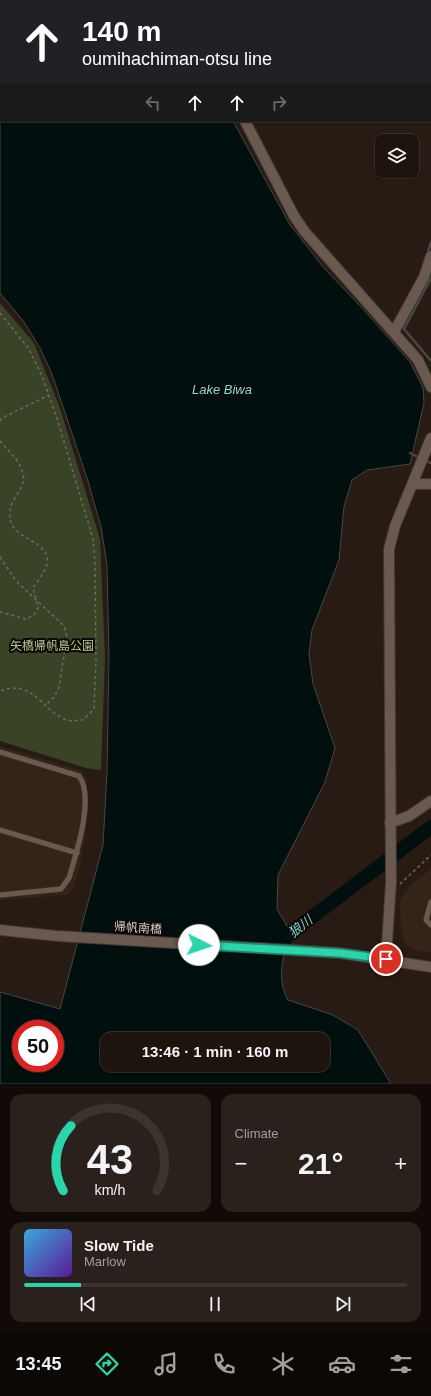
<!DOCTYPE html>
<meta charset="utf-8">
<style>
body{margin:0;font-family:Helvetica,"Noto Sans JP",sans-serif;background:#2b211c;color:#f1f3f6;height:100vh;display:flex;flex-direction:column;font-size:15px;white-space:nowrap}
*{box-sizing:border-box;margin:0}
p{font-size:13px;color:#a19e9e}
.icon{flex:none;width:22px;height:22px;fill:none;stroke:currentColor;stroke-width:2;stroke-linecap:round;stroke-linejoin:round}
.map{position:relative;height:1084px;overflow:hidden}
.sheet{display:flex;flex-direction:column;gap:10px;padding:10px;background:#100b08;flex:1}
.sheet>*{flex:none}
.banner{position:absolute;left:0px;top:0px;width:431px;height:122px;box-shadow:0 1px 3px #0004,0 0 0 1px #3c332e;background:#202124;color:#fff;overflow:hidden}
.controls{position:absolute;left:375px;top:134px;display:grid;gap:8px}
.controls a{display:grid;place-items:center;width:44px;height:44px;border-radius:8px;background:#1e140e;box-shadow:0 1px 3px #0004,0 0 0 1px #3c332e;font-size:20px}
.speed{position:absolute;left:12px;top:1020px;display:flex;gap:8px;font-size:20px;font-weight:700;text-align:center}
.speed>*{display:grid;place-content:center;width:52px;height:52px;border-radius:50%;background:#1e140e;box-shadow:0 1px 3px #0004,0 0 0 1px #3c332e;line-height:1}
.speed .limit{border:6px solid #d22;background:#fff;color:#111}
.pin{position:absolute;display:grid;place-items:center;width:34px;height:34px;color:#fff;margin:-17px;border:2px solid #fff;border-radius:50%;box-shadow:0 1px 4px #0007}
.me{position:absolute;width:44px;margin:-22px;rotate:94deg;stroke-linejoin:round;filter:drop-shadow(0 0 3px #0008)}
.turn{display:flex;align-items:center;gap:14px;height:84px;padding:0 16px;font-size:18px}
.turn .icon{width:52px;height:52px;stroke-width:2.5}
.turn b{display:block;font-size:28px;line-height:34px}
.lanes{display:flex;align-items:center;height:38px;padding:0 16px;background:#0003;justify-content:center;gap:20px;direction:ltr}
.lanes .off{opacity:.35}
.big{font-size:30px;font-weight:800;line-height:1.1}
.sheet .widget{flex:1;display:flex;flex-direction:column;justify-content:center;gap:6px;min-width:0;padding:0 14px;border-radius:12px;background:#2b211c}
.sheet .dial{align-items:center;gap:0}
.dial svg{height:104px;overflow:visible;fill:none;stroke:#3c332e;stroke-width:7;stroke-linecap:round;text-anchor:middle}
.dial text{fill:#f1f3f6;stroke:none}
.song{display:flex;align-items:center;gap:12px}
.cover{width:48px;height:48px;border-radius:6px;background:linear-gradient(135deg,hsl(200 70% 55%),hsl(270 70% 35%))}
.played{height:4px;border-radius:2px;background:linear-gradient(90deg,#2ad5ac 15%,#3c332e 15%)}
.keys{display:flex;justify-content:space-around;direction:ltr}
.heat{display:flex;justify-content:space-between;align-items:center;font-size:22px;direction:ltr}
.sheet .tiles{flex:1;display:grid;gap:10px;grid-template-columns:1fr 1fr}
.widget:last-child{grid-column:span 2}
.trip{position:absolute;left:100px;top:1032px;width:230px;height:40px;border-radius:12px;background:#1e140e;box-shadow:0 1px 3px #0004,0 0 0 1px #3c332e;font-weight:800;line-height:40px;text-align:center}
.tab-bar{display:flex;height:64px;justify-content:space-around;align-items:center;background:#0c0806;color:#a19e9e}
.tab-bar .icon{width:28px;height:28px}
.tab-bar .active{color:#2ad5ac}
.tab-bar b{font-size:18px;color:#f1f3f6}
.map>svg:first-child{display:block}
</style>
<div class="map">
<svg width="431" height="1084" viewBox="0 0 431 1084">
<rect width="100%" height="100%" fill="#281b13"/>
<g fill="#342317">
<polygon points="0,746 82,771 87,781 86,828 81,862 74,887 68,895 0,900"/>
<polygon points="431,869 431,953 416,950 406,945 401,931 400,902 403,895 410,886"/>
</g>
<polygon fill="#394325" points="0,303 34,343 60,408 100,539 105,658 101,770 86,768 0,741"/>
<path fill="#010f0f" stroke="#424947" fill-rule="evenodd" d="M0,0L114,1H1V121H233L290,225L324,268L363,309L410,362L423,388L424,403L410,464L367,470L352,480L344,506L339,560L312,630L309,654L313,684L335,748L325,782L278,875L277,909L291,933C283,954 276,979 288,1000L333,1015L358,1030L391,1084H0V992L60,1009L103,845L107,773L109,657L107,565L101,527L88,481L52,374L40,348L24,322L0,293ZM21,1029H55V1063H21ZM107,1039H323V1065H107Z"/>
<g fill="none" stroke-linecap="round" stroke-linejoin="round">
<g stroke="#424947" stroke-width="2.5">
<polyline points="430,15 431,15"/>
<polyline points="427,255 431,242"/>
<polyline points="431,278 404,329 431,361"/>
<polyline points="410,453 420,458"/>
<polyline points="424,460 431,463"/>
</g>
<polyline stroke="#010f0f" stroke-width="14" points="278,945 291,933 431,827"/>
<g stroke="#403732" stroke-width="6">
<g id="service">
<path d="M0,752L79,776C95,797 76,854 69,878L61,889L0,895"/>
<polyline points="0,830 77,853"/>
<polyline points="431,902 426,920 431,925"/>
</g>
</g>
<g stroke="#403732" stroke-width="12">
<g id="minor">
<polyline points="413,484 431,484"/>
<polyline points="390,823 409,816 431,801"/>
</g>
</g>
<g stroke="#403732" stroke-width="12">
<g id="tertiary">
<polyline points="132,0 134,1"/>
<polyline points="245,121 294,216 305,232 418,360 431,387"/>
<polyline points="394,332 424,277 431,256"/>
<polyline points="386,959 391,882 389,549 395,526 431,438"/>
</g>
</g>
<g stroke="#403732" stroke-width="12">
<polyline id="secondary" points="0,930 57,936 340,953 431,967"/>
</g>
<g stroke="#746861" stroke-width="1.5" stroke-dasharray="3 3" stroke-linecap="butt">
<path d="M0,313L29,349L42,376L56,415L93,539L95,562L96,660L94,709L83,720C77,720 70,722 64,719C41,708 32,679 0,691"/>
<polyline points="0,421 2,418 49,395"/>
<path d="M0,441C8,451 20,460 23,474C27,491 4,501 11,522C16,541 55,542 46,567C43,574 37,582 33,588L38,608L34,615L26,619L0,612"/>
<polyline points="0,557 16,581 64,626 67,637 59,687 54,697 47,704"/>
<polyline points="400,884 431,855"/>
</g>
<use href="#service" stroke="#69594f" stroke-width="5"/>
<use href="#minor" stroke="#69594f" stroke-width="10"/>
<use href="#tertiary" stroke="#69594f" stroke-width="10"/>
<use href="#secondary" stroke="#69594f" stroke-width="10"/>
</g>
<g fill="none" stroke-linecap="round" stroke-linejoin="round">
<g stroke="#1b8a70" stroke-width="10">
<polyline id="route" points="199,945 340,953 386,959"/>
</g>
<use href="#route" stroke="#2ad5ac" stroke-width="7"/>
</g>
<g text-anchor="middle" stroke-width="4" stroke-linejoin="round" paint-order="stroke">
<g font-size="12" fill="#b5cb89" stroke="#0d0705">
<text x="52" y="650">矢橋帰帆島公園</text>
</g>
<g font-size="12" fill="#dad1cb" stroke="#0d0705">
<text transform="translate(138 928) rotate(4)" y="4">帰帆南橋</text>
</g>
<g font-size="13" font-style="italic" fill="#7ddddc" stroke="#0d0705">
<text x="222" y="394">Lake Biwa</text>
<text transform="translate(300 926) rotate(-39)" y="5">狼川</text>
</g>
</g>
</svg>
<div class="controls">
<a><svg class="icon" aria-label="layers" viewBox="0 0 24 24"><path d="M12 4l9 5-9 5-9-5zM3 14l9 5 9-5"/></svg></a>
</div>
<div class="speed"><div class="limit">50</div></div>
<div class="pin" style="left:386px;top:959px;background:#d93025"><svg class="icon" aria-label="arrive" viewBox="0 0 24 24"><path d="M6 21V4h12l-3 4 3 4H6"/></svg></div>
<svg class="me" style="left:199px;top:945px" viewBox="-20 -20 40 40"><circle r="19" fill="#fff"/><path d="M0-13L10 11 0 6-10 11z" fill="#2ad5ac"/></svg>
<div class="trip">13:46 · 1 min · 160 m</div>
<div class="banner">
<div class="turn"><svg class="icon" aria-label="ahead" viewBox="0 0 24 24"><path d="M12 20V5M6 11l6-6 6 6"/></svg><div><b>140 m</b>oumihachiman-otsu line</div></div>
<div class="lanes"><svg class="icon off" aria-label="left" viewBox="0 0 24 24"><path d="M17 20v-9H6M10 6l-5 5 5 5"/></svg><svg class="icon" aria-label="ahead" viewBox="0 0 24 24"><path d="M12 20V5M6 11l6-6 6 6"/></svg><svg class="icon" aria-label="ahead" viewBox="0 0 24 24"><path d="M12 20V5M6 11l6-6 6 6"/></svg><svg class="icon off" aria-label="right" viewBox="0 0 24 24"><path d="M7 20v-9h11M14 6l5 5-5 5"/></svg></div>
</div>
</div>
<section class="sheet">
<div class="tiles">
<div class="widget dial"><svg viewBox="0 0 100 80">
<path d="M14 69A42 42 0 1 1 86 69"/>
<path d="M14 69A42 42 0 0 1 20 19" stroke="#2ad5ac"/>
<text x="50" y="56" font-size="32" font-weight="700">43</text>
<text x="50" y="72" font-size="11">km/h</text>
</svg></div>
<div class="widget"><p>Climate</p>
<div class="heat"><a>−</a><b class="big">21°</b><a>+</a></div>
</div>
<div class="widget">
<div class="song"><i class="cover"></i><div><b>Slow Tide</b><p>Marlow</p></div></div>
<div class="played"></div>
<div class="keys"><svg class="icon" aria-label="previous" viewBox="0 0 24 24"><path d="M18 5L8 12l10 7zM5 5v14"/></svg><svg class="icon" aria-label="pause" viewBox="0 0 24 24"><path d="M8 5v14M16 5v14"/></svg><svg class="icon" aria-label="next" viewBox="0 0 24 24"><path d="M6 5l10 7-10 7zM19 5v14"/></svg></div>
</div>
</div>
</section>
<nav class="tab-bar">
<b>13:45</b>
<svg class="icon active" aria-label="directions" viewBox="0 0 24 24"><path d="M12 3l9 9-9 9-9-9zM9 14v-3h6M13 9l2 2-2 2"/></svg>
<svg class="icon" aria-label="music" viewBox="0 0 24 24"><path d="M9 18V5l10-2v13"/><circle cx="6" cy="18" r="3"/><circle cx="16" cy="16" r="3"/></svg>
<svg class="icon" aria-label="phone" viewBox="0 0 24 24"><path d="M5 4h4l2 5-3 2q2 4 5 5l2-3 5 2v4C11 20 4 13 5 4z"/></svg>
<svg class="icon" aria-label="climate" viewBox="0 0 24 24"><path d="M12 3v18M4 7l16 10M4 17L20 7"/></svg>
<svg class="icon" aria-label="car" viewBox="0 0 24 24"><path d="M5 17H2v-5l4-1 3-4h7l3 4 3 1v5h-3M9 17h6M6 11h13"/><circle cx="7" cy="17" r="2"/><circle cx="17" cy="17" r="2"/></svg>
<svg class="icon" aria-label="filters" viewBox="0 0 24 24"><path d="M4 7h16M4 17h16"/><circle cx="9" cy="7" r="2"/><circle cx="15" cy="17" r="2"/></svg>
</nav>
